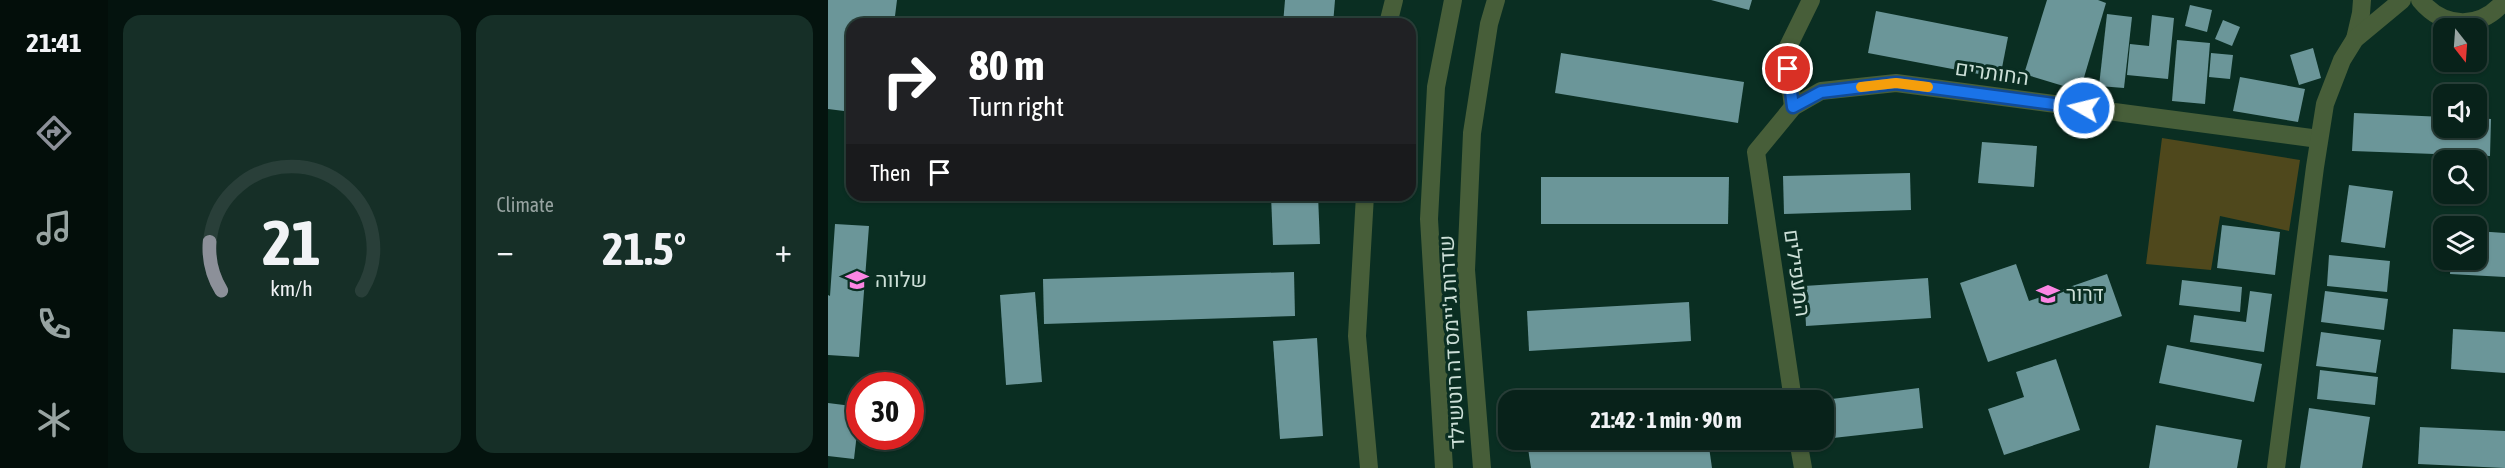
<!DOCTYPE html>
<meta charset="utf-8">
<style>
body{margin:0;font-family:"Asap Condensed",Heebo,sans-serif;background:#162f27;color:#f1f3f6;height:100vh;display:flex;flex-direction:column;font-size:22px;white-space:nowrap}
*{box-sizing:border-box;margin:0}
p{font-size:20px;color:#98a4a2}
.icon{flex:none;width:33px;height:33px;fill:none;stroke:currentColor;stroke-width:2;stroke-linecap:round;stroke-linejoin:round}
.map{position:relative;flex:1;overflow:hidden}
.details{display:flex;flex-direction:column;gap:15px;padding:15px;background:#04130e;width:720px}
.details>*{flex:none}
.top-card{position:absolute;left:18px;top:18px;width:570px;height:183px;border-radius:18px;box-shadow:0 2px 4px #0004,0 0 0 2px #293f39;background:#202124;color:#fff;overflow:hidden}
.needle{width:39px;rotate:163deg}
.fabs{position:absolute;left:1605px;top:18px;display:grid;gap:12px}
.fabs a{display:grid;place-items:center;width:54px;height:54px;border-radius:12px;background:#08221a;box-shadow:0 2px 4px #0004,0 0 0 2px #293f39;font-size:30px}
.speed{position:absolute;left:18px;top:372px;display:flex;gap:12px;font-size:30px;font-weight:700;text-align:center}
.speed>*{display:grid;place-content:center;width:78px;height:78px;border-radius:50%;background:#08221a;box-shadow:0 2px 4px #0004,0 0 0 2px #293f39;line-height:1}
.speed .limit{border:9px solid #d22;background:#fff;color:#111}
.pin{position:absolute;display:grid;place-items:center;width:51px;height:51px;color:#fff;margin:-26px;border:3px solid #fff;border-radius:50%;box-shadow:0 2px 6px #0007}
.me{position:absolute;width:66px;margin:-33px;rotate:278deg;stroke-linejoin:round;filter:drop-shadow(0 0 4px #0008)}
.turn{display:flex;align-items:center;gap:21px;height:126px;padding:0 24px;font-size:27px}
.turn .icon{width:78px;height:78px;stroke-width:2.5}
.turn b{display:block;font-size:42px;line-height:51px}
.then{display:flex;align-items:center;height:57px;padding:0 24px;background:#0003;gap:12px;font-size:22px}
.big{font-size:45px;font-weight:700;line-height:1.1}
.details .widget{flex:1;display:flex;flex-direction:column;justify-content:center;gap:9px;min-width:0;padding:0 21px;border-radius:18px;background:#162f27}
.details .dial{align-items:center;gap:0}
.dial svg{height:156px;overflow:visible;fill:none;stroke:#293f39;stroke-width:7;stroke-linecap:round;text-anchor:middle}
.dial text{fill:#f1f3f6;stroke:none}
.heat{display:flex;justify-content:space-between;align-items:center;font-size:33px;direction:ltr}
.details .tiles{flex:1;display:grid;gap:15px;grid-template-columns:repeat(2,1fr)}
.trip{position:absolute;left:670px;top:390px;width:336px;height:60px;border-radius:18px;background:#08221a;box-shadow:0 2px 4px #0004,0 0 0 2px #293f39;font-weight:700;line-height:60px;text-align:center}
main{display:flex;flex:1;min-height:0}
.tab-bar{display:flex;flex-direction:column;width:108px;justify-content:space-around;align-items:center;background:#030e0a;color:#98a4a2}
.tab-bar .icon{width:42px;height:42px}
.tab-bar .selected{color:#8c9099}
.tab-bar b{font-size:27px;color:#f1f3f6}
.map>svg:first-child{display:block}
</style>
<main>
<nav class="tab-bar">
<b>21:41</b>
<svg class="icon selected" aria-label="directions" viewBox="0 0 24 24"><path d="M12 3l9 9-9 9-9-9zM9 14v-3h6M13 9l2 2-2 2"/></svg>
<svg class="icon" aria-label="music" viewBox="0 0 24 24"><path d="M9 18V5l10-2v13"/><circle cx="6" cy="18" r="3"/><circle cx="16" cy="16" r="3"/></svg>
<svg class="icon" aria-label="phone" viewBox="0 0 24 24"><path d="M5 4h4l2 5-3 2q2 4 5 5l2-3 5 2v4C11 20 4 13 5 4z"/></svg>
<svg class="icon" aria-label="climate" viewBox="0 0 24 24"><path d="M12 3v18M4 7l16 10M4 17L20 7"/></svg>
</nav>
<section class="details">
<div class="tiles">
<div class="widget dial"><svg viewBox="0 0 100 80">
<path d="M14 69A42 42 0 1 1 86 69"/>
<path d="M14 69A42 42 0 0 1 8 44" stroke="#8c9099"/>
<text x="50" y="56" font-size="32" font-weight="700">21</text>
<text x="50" y="72" font-size="11">km/h</text>
</svg></div>
<div class="widget"><p>Climate</p>
<div class="heat"><a>−</a><b class="big">21.5°</b><a>+</a></div>
</div>
</div>
</section>
<div class="map">
<svg width="1677" height="468" viewBox="0 0 1677 468">
<rect width="100%" height="100%" fill="#0a2e22"/>
<polygon fill="#4f481c" points="1334,138 1472,160 1461,231 1392,216 1383,270 1318,264"/>
<g fill="#6b9699">
<polygon points="0,0 69,0 66,24 24,24 24,112 0,109"/>
<polygon points="457,0 507,0 505,24 455,24"/>
<polygon points="883,0 924,0 921,10"/>
<polygon points="1219,0 1270,0 1278,3 1252,91 1196,74"/>
<polygon points="1362,5 1384,10 1379,32 1357,26"/>
<polygon points="1048,11 1180,37 1172,78 1040,53"/>
<polygon points="1279,14 1304,17 1296,88 1271,86"/>
<polygon points="1324,15 1346,18 1340,79 1299,75 1302,44 1321,46"/>
<polygon points="1395,20 1412,27 1404,46 1387,39"/>
<polygon points="1349,40 1382,43 1377,104 1344,101"/>
<polygon points="1485,48 1493,78 1471,85 1462,55"/>
<polygon points="733,53 916,82 910,123 727,93"/>
<polygon points="1383,53 1405,55 1402,79 1381,77"/>
<polygon points="1412,77 1477,89 1470,122 1405,111"/>
<polygon points="1526,113 1616,117 1616,128 1648,128 1648,118 1663,119 1662,156 1524,151"/>
<polygon points="1154,142 1209,146 1206,187 1150,183"/>
<polygon points="1082,173 1083,210 956,214 955,176"/>
<polygon points="713,177 901,177 900,224 713,224"/>
<polygon points="1521,185 1565,191 1557,248 1513,242"/>
<polygon points="443,195 490,195 492,244 445,245"/>
<polygon points="7,224 41,226 31,357 0,355 0,295 2,296"/>
<polygon points="1394,225 1452,232 1447,275 1389,268"/>
<polygon points="1648,231 1677,233 1677,277 1622,274 1623,260 1648,260"/>
<polygon points="1501,255 1562,261 1559,292 1499,286"/>
<polygon points="1188,264 1201,301 1279,274 1294,316 1160,362 1132,283"/>
<polygon points="466,272 467,316 216,324 215,279"/>
<polygon points="1100,278 1103,318 978,326 976,286"/>
<polygon points="1354,280 1414,287 1412,312 1351,305"/>
<polygon points="1422,291 1444,294 1436,352 1362,342 1366,315 1418,322"/>
<polygon points="1497,291 1560,299 1556,330 1493,322"/>
<polygon points="207,292 214,382 178,385 172,295"/>
<polygon points="861,302 863,341 701,351 699,311"/>
<polygon points="1625,329 1677,332 1677,373 1623,369"/>
<polygon points="1493,332 1553,340 1548,373 1488,366"/>
<polygon points="489,338 495,436 452,439 445,341"/>
<polygon points="1339,345 1434,364 1426,402 1331,383"/>
<polygon points="1228,359 1252,430 1176,455 1160,409 1196,397 1188,372"/>
<polygon points="1492,370 1550,377 1547,405 1489,399"/>
<polygon points="1091,388 1095,428 996,439 996,400"/>
<polygon points="0,403 32,407 26,459 0,456"/>
<polygon points="1481,408 1542,417 1534,468 1472,468"/>
<polygon points="1328,425 1414,440 1409,468 1321,468"/>
<polygon points="1592,427 1677,431 1677,468 1590,464"/>
<polygon points="722,440 880,440 884,468 703,468 699,442"/>
</g>
<g fill="none" stroke-linecap="round" stroke-linejoin="round">
<g stroke="#475e39" stroke-width="18">
<path d="M1592,0C1616,29 1653,30 1677,0"/>
<polyline points="560,24 566,0"/>
<polyline points="1527,39 1533,13 1534,0"/>
<polyline points="965,107 958,51 983,0"/>
<polyline points="537,195 529,336 541,468"/>
<polyline points="965,400 928,152 965,107 993,91 1068,83 1491,139"/>
<polyline points="970,440 975,468"/>
<polyline points="616,468 601,219 608,87 625,0"/>
<polyline points="654,468 638,270 644,133 661,24 668,0"/>
<polyline points="1448,468 1487,167 1497,104 1514,60 1527,39 1574,0"/>
</g>
</g>
<g fill="none" stroke-linecap="round" stroke-linejoin="round">
<g stroke="#114b97" stroke-width="15">
<polyline id="route" points="960,69 965,107 993,92 1068,83 1256,108"/>
</g>
<use href="#route" stroke="#1a73e8" stroke-width="10"/>
<polyline stroke="#f59e0b" stroke-width="10" points="1033,87 1068,83 1100,87"/>
</g>
<defs>
<g id="school-bare" transform="scale(1.8)"><path d="M0-5L7-2L0 1L-7-2ZM-4 1L0 2.5L4 1V4Q0 6-4 4Z" fill="#fc86e4" stroke="#0a2e22" stroke-width="2.5" paint-order="stroke"/></g>
</defs>
<g fill-rule="evenodd">
<use href="#school-bare" x="29" y="280"/>
<use href="#school-bare" x="1220" y="294"/>
</g>
<g text-anchor="middle" stroke-width="6" stroke-linejoin="round" paint-order="stroke">
<g font-size="21" fill="#ccdfd7" stroke="#0a2e22">
<text transform="translate(1164 73) rotate(8)" y="7">החותרים</text>
<text transform="translate(969 273) rotate(82)" y="7">המעפילים</text>
<text transform="translate(624 342) rotate(-93)" y="7">שדרות ג'יימס דה רוטשילד</text>
</g>
<g font-size="21" fill="#ccdfd7" stroke="#0a2e22" text-anchor="start">
<text x="47" y="287">שלווה</text>
<text x="1238" y="301">דרור</text>
</g>
</g>
</svg>
<div class="fabs">
<a><svg class="needle" viewBox="-14 -14 28 28"><path d="M0-13l5 13h-10z" fill="#e53935"/><path d="M0 13l5-13h-10z" fill="#98a4a2"/></svg></a>
<a><svg class="icon" aria-label="sound" viewBox="0 0 24 24"><path d="M4 9h4l5-4v14l-5-4H4zM17 9q2 3 0 6"/></svg></a>
<a><svg class="icon" aria-label="search" viewBox="0 0 24 24"><circle cx="10" cy="10" r="6"/><path d="M15 15l6 6"/></svg></a>
<a><svg class="icon" aria-label="layers" viewBox="0 0 24 24"><path d="M12 4l9 5-9 5-9-5zM3 14l9 5 9-5"/></svg></a>
</div>
<div class="speed"><div class="limit">30</div></div>
<div class="pin" style="left:960px;top:69px;background:#d93025"><svg class="icon" aria-label="arrive" viewBox="0 0 24 24"><path d="M6 21V4h12l-3 4 3 4H6"/></svg></div>
<svg class="me" style="left:1256px;top:108px" viewBox="-20 -20 40 40"><circle r="17" fill="#1a73e8" stroke="#fff" stroke-width="3"/><path d="M0-11L8 9 0 5-8 9z" fill="#fff"/></svg>
<div class="trip">21:42 · 1 min · 90 m</div>
<div class="top-card">
<div class="turn"><svg class="icon" aria-label="right" viewBox="0 0 24 24"><path d="M7 20v-9h11M14 6l5 5-5 5"/></svg><div><b>80 m</b>Turn right</div></div>
<div class="then">Then<svg class="icon" aria-label="arrive" viewBox="0 0 24 24"><path d="M6 21V4h12l-3 4 3 4H6"/></svg></div>
</div>
</div>
</main>
